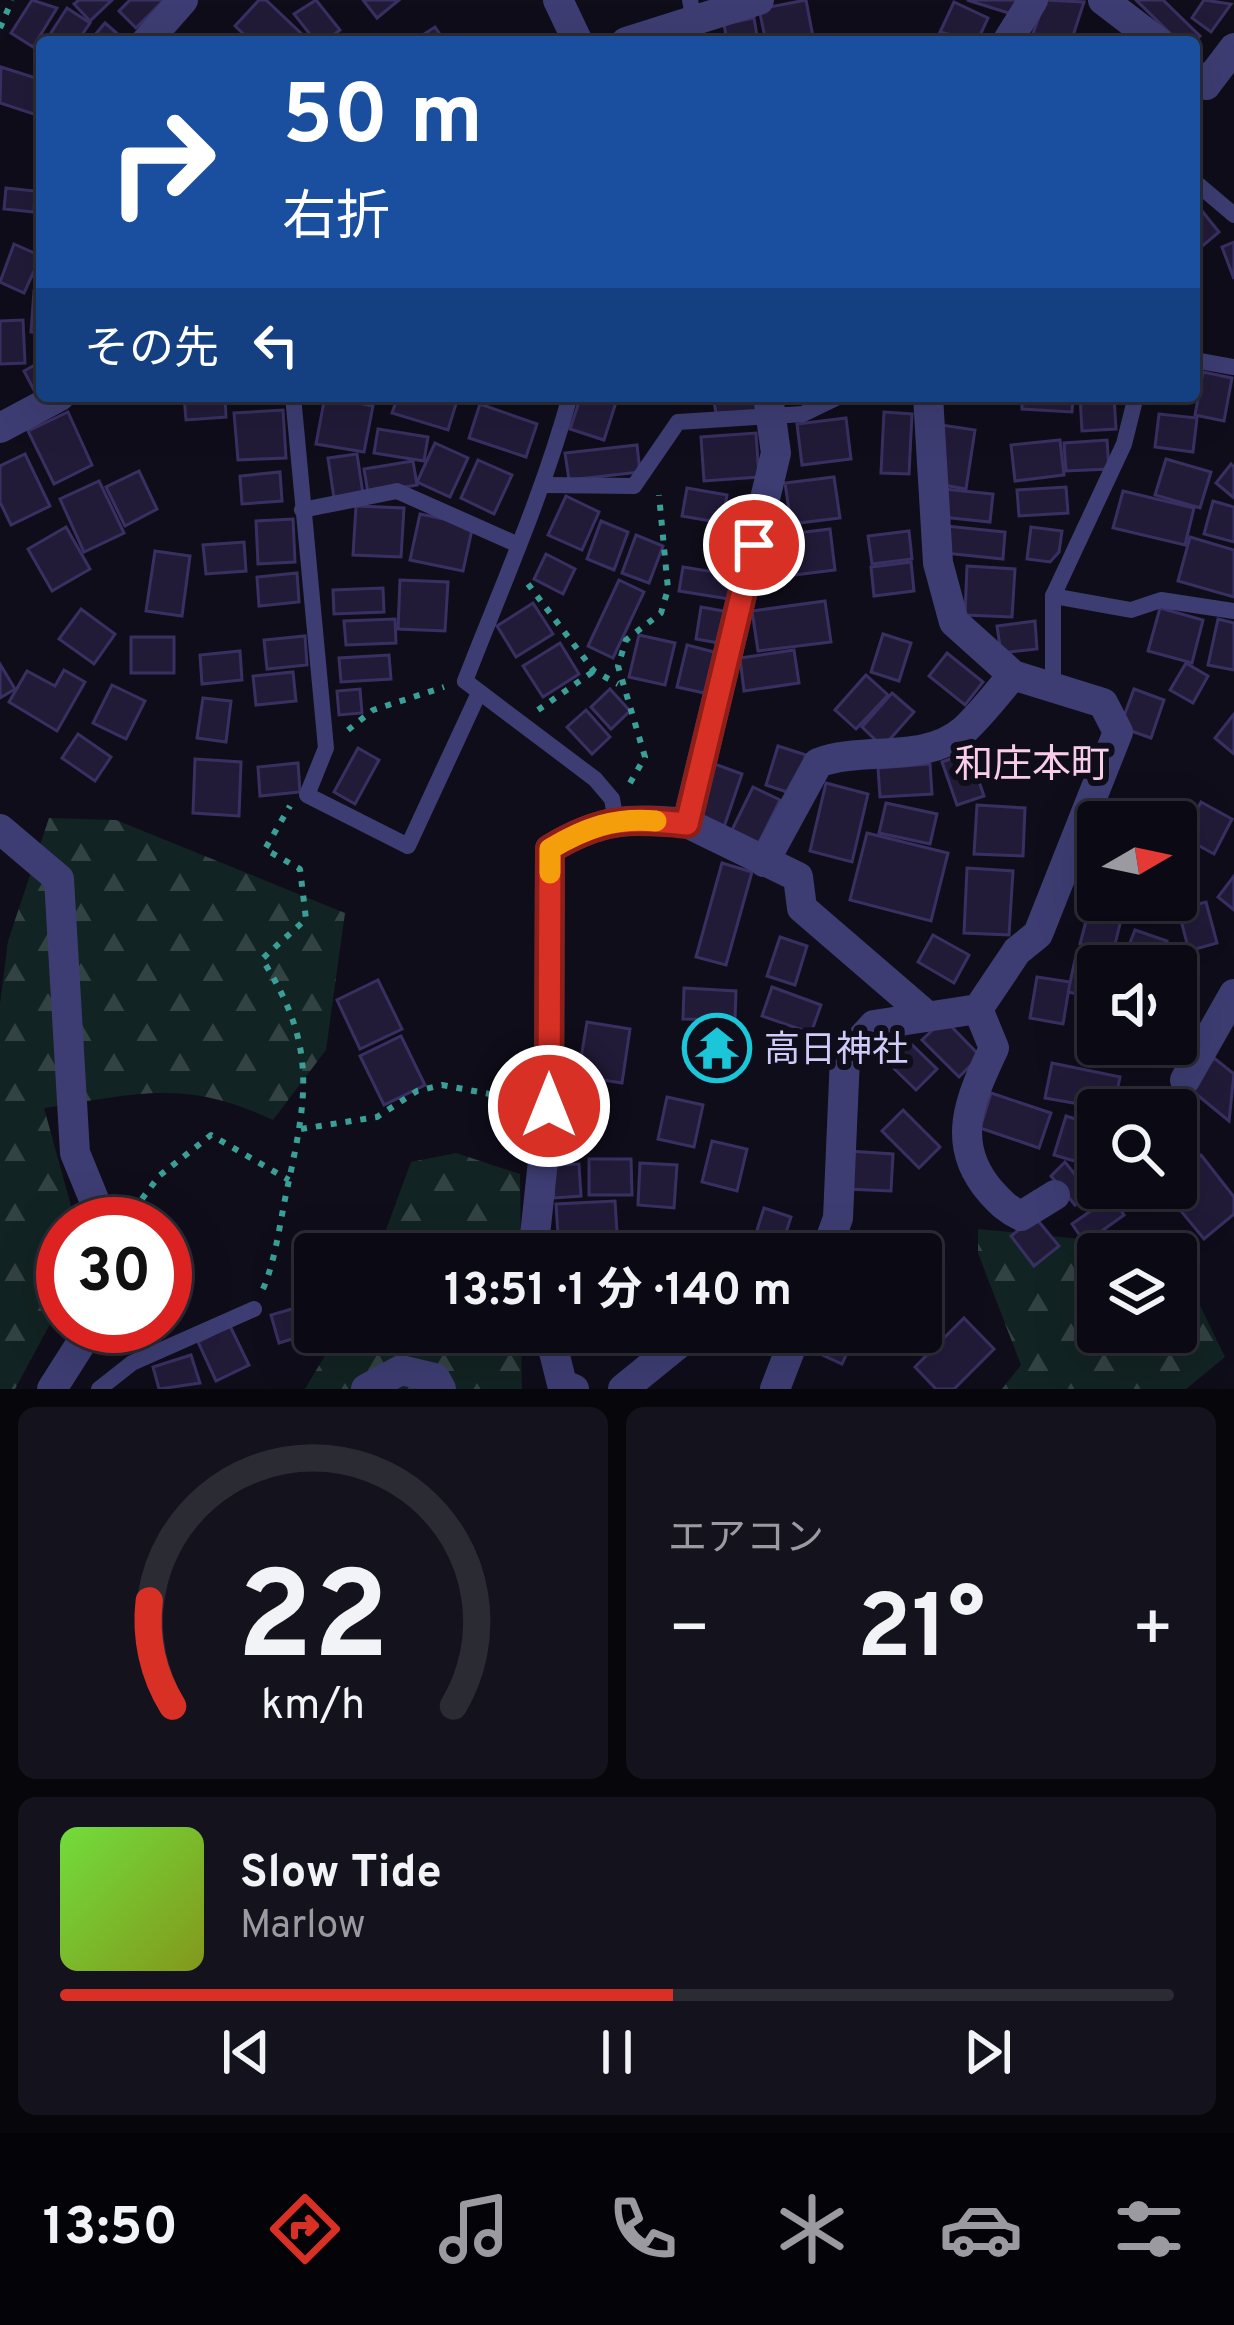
<!DOCTYPE html>
<html lang="ja">
<meta charset="utf-8">
<style>
body{margin:0;font-family:Overpass,"Noto Sans JP",sans-serif;background:#14131d;color:#f1f3f6;height:100vh;display:flex;flex-direction:column;font-size:45px;white-space:nowrap}
*{box-sizing:border-box;margin:0}
p{font-size:39px;color:#9a9aa0}
.icon{flex:none;width:66px;height:66px;fill:none;stroke:currentColor;stroke-width:2;stroke-linecap:round;stroke-linejoin:round}
.map{position:relative;height:1389px;overflow:hidden}
.details{display:flex;flex-direction:column;gap:18px;padding:18px;background:#06060b;flex:1}
.details>*{flex:none}
.guide{position:absolute;left:36px;top:36px;width:1164px;height:366px;border-radius:12px;box-shadow:0 12px 48px #0002,0 0 0 3px #2b2b34;background:#1a4fa0;color:#fff;overflow:hidden}
.needle{width:78px;rotate:81deg}
.fabs{position:absolute;left:1077px;top:801px;display:grid;gap:24px}
.fabs a{display:grid;place-items:center;width:120px;height:120px;border-radius:12px;background:#0b0a14;box-shadow:0 12px 48px #0002,0 0 0 3px #2b2b34;font-size:60px}
.speed{position:absolute;left:36px;top:1197px;display:flex;gap:24px;font-size:60px;font-weight:700;text-align:center}
.speed>*{display:grid;place-content:center;width:156px;height:156px;border-radius:50%;background:#0b0a14;box-shadow:0 12px 48px #0002,0 0 0 3px #2b2b34;line-height:1}
.speed .limit{border:18px solid #d22;background:#fff;color:#111}
.pin{position:absolute;display:grid;place-items:center;width:102px;height:102px;color:#fff;margin:-51px;border:6px solid #fff;border-radius:50%;box-shadow:0 3px 12px #0007}
.me{position:absolute;width:132px;margin:-66px;rotate:0deg;stroke-linejoin:round;filter:drop-shadow(0 0 9px #0008)}
.turn{display:flex;align-items:center;gap:42px;height:252px;padding:0 48px;font-size:54px}
.turn .icon{width:156px;height:156px;stroke-width:2.5}
.turn b{display:block;font-size:84px;line-height:102px}
.then{display:flex;align-items:center;height:114px;padding:0 48px;background:#0003;gap:24px;font-size:45px}
.big{font-size:90px;font-weight:700;line-height:1.1}
.details .card{flex:1;display:flex;flex-direction:column;justify-content:center;gap:18px;min-width:0;padding:0 42px;border-radius:18px;background:#14131d}
.details .dial{align-items:center;gap:0}
.dial svg{height:312px;overflow:visible;fill:none;stroke:#2b2b34;stroke-width:7;stroke-linecap:round;text-anchor:middle}
.dial text{fill:#f1f3f6;stroke:none}
.song{display:flex;align-items:center;gap:36px}
.cover{width:144px;height:144px;border-radius:18px;background:linear-gradient(135deg,hsl(100 70% 55%),hsl(70 70% 35%))}
.played{height:12px;border-radius:6px;background:linear-gradient(90deg,#d93025 55%,#2b2b34 55%)}
.keys{display:flex;justify-content:space-around;direction:ltr}
.heat{display:flex;justify-content:space-between;align-items:center;font-size:66px;direction:ltr}
.details .tiles{flex:1;display:grid;gap:18px;grid-template-columns:1fr 1fr}
.card:last-child{grid-column:span 2}
.trip{position:absolute;left:294px;top:1233px;width:648px;height:120px;border-radius:12px;background:#0b0a14;box-shadow:0 12px 48px #0002,0 0 0 3px #2b2b34;font-weight:700;line-height:120px;text-align:center}
.dock{display:flex;height:192px;justify-content:space-around;align-items:center;background:#040408;color:#9a9aa0}
.dock .icon{width:84px;height:84px}
.dock .current{color:#d93025}
.dock b{font-size:54px;color:#f1f3f6}
.map>svg:first-child{display:block}
</style>
<div class="map">
<svg width="1234" height="1389" viewBox="0 0 1234 1389">
<defs>
<pattern id="forest-firs" width="22" height="20" patternUnits="userSpaceOnUse" patternTransform="scale(3)"><rect width="22" height="20" fill="#112322"/><path d="M5 1l3.5 6h-7zM16 11l3.5 6h-7z" fill="#334243"/></pattern>
</defs>
<rect width="100%" height="100%" fill="#0f0d1a"/>
<g fill="url(#forest-firs)">
<path d="M49,818L116,820L345,913L326,1050L273,1120C184,1078 138,1094 44,1108L76,1224H63V1300L15,1389H0V1004L8,941Z"/>
<polygon points="456,1153 520,1174 521,1254 377,1254 411,1162"/>
<polygon points="978,1229 1145,1245 1155,1254 1098,1254 1098,1332 1176,1332 1176,1274 1192,1289 1225,1357 1186,1389 1002,1389 1021,1365 978,1253"/>
<polygon points="339,1332 521,1332 522,1389 305,1389"/>
</g>
<g fill="#211b38" stroke="#393062" stroke-width="3">
<polygon points="32,0 57,8 33,47 11,33"/>
<polygon points="79,0 112,0 90,21 74,4"/>
<polygon points="130,0 164,0 136,28 119,11"/>
<polygon points="259,0 266,0 308,40 252,42 235,26"/>
<polygon points="316,0 340,30 324,42 316,42 294,14"/>
<polygon points="363,0 399,0 377,18"/>
<polygon points="806,0 814,42 766,42 759,9"/>
<polygon points="967,0 1019,0 1015,15"/>
<polygon points="1045,0 1084,2 1071,42 1030,42"/>
<polygon points="1136,0 1163,0 1200,36 1194,42 1179,42"/>
<polygon points="1204,0 1231,4 1211,32 1192,18"/>
<polygon points="954,2 988,18 977,42 940,32"/>
<polygon points="67,8 90,23 77,42 45,42"/>
<polygon points="754,18 758,42 727,42 724,24"/>
<polygon points="105,23 127,42 89,42"/>
<polygon points="435,27 445,42 412,42"/>
<polygon points="1,67 42,80 37,115 0,103"/>
<polygon points="6,188 35,191 34,212 4,209"/>
<polygon points="1194,201 1219,232 1194,253"/>
<polygon points="1234,242 1234,279 1222,247"/>
<polygon points="14,244 41,256 24,293 0,282"/>
<polygon points="34,291 42,292 42,333 31,332"/>
<polygon points="23,320 25,363 0,364 0,321"/>
<polygon points="42,361 42,393 37,396 24,371"/>
<polygon points="1203,372 1232,378 1224,421 1195,415"/>
<polygon points="184,396 225,396 226,417 186,420"/>
<polygon points="325,396 373,406 364,452 316,444"/>
<polygon points="398,396 430,396 456,404 448,430 392,413"/>
<polygon points="581,396 618,396 604,440 570,429"/>
<polygon points="713,396 757,396 760,411 717,419"/>
<polygon points="1022,396 1073,396 1072,412 1022,409"/>
<polygon points="1080,396 1114,396 1116,429 1082,431"/>
<polygon points="480,404 537,424 526,457 469,438"/>
<polygon points="283,410 286,458 238,460 234,413"/>
<polygon points="68,412 92,465 54,484 28,431"/>
<polygon points="884,412 912,414 909,474 881,473"/>
<polygon points="1159,414 1197,418 1193,452 1155,447"/>
<polygon points="846,418 851,459 802,465 797,424"/>
<polygon points="941,425 975,430 966,489 932,483"/>
<polygon points="378,429 428,437 424,461 374,453"/>
<polygon points="756,433 759,477 704,481 701,437"/>
<polygon points="1060,440 1064,475 1015,481 1011,445"/>
<polygon points="1107,440 1109,469 1066,471 1064,443"/>
<polygon points="435,443 468,458 450,497 417,482"/>
<polygon points="637,445 640,472 569,480 565,453"/>
<polygon points="25,454 50,506 11,525 0,502 0,466"/>
<polygon points="357,454 363,494 334,498 328,458"/>
<polygon points="1166,459 1211,472 1200,508 1155,495"/>
<polygon points="478,460 512,475 494,514 461,498"/>
<polygon points="413,461 417,485 368,493 364,469"/>
<polygon points="1231,464 1234,467 1234,498 1216,483"/>
<polygon points="139,471 157,509 125,526 106,487"/>
<polygon points="280,472 282,501 242,504 240,476"/>
<polygon points="834,477 840,518 791,524 785,483"/>
<polygon points="99,481 124,533 84,552 60,499"/>
<polygon points="1066,487 1068,513 1019,516 1017,490"/>
<polygon points="687,488 727,495 722,523 682,516"/>
<polygon points="944,489 993,494 990,522 941,517"/>
<polygon points="1123,491 1194,508 1185,545 1113,528"/>
<polygon points="566,496 599,512 582,550 548,535"/>
<polygon points="1213,501 1234,507 1234,542 1204,534"/>
<polygon points="356,506 404,508 401,557 353,555"/>
<polygon points="420,514 473,525 463,571 410,560"/>
<polygon points="293,519 295,562 258,564 256,521"/>
<polygon points="601,521 628,532 614,570 587,559"/>
<polygon points="946,526 1005,532 1003,559 944,553"/>
<polygon points="66,527 90,569 52,591 28,549"/>
<polygon points="1031,527 1062,531 1059,552 1050,562 1027,559"/>
<polygon points="830,529 835,570 786,576 781,535"/>
<polygon points="909,531 912,559 872,564 868,536"/>
<polygon points="636,535 663,546 649,583 622,573"/>
<polygon points="1190,537 1234,550 1234,597 1178,581"/>
<polygon points="244,542 246,571 206,574 203,545"/>
<polygon points="155,551 190,556 182,616 146,611"/>
<polygon points="546,554 575,569 563,594 534,579"/>
<polygon points="911,562 914,591 874,596 871,567"/>
<polygon points="967,566 1015,569 1012,617 965,615"/>
<polygon points="683,567 733,575 729,599 679,591"/>
<polygon points="297,573 299,602 259,606 257,577"/>
<polygon points="400,580 448,582 445,631 398,629"/>
<polygon points="619,580 644,592 613,658 588,646"/>
<polygon points="383,588 384,612 334,614 333,590"/>
<polygon points="825,601 831,642 758,651 752,611"/>
<polygon points="533,603 553,634 516,657 497,626"/>
<polygon points="701,607 729,612 724,644 696,639"/>
<polygon points="1160,608 1203,620 1192,663 1148,651"/>
<polygon points="81,609 115,634 94,664 59,639"/>
<polygon points="395,619 396,643 346,645 344,621"/>
<polygon points="1218,619 1234,623 1234,670 1208,665"/>
<polygon points="1035,621 1037,649 1001,653 997,626"/>
<polygon points="883,634 911,643 899,681 871,672"/>
<polygon points="639,635 675,643 665,685 629,677"/>
<polygon points="305,636 307,665 267,669 264,640"/>
<rect x="131" y="637" width="43" height="36"/>
<polygon points="560,643 579,674 543,697 523,666"/>
<polygon points="687,645 722,654 713,695 677,687"/>
<polygon points="794,650 799,683 744,691 740,658"/>
<polygon points="240,651 242,680 202,684 200,655"/>
<polygon points="947,653 983,682 965,705 929,676"/>
<polygon points="389,655 391,679 341,682 339,658"/>
<polygon points="1186,663 1208,676 1193,703 1170,690"/>
<polygon points="0,664 15,689 0,698"/>
<polygon points="64,670 85,682 57,731 9,702 27,671 55,686"/>
<polygon points="293,672 296,701 256,705 253,676"/>
<polygon points="866,675 888,695 856,729 835,710"/>
<polygon points="112,685 145,701 126,739 93,723"/>
<polygon points="360,689 362,713 339,715 337,691"/>
<polygon points="610,689 630,711 611,729 591,707"/>
<polygon points="1134,689 1164,700 1151,738 1120,727"/>
<polygon points="892,693 914,712 883,747 862,727"/>
<polygon points="203,698 231,701 226,742 197,738"/>
<polygon points="586,710 610,737 592,754 567,727"/>
<polygon points="1234,714 1234,754 1215,738"/>
<polygon points="78,734 111,757 95,781 62,758"/>
<polygon points="778,746 806,755 793,794 766,785"/>
<polygon points="358,748 379,760 355,804 334,792"/>
<polygon points="969,752 984,796 957,805 942,762"/>
<polygon points="195,759 241,762 239,816 193,813"/>
<polygon points="298,763 300,792 260,796 258,767"/>
<polygon points="712,763 742,774 724,827 694,817"/>
<polygon points="930,764 932,794 880,797 878,768"/>
<polygon points="826,783 868,794 852,862 810,851"/>
<polygon points="753,787 780,800 757,847 730,834"/>
<polygon points="1201,802 1232,819 1214,854 1183,837"/>
<polygon points="886,803 937,814 930,844 879,833"/>
<polygon points="977,805 1025,808 1023,856 974,854"/>
<polygon points="867,833 948,853 931,921 850,900"/>
<polygon points="722,863 752,872 726,965 696,957"/>
<polygon points="967,868 1013,871 1009,935 964,933"/>
<polygon points="1234,876 1234,910 1218,897"/>
<polygon points="1095,887 1098,900 1126,900 1113,952 1080,944"/>
<polygon points="1206,902 1217,943 1189,951 1178,909"/>
<polygon points="1135,930 1167,941 1158,966 1124,958"/>
<polygon points="933,935 969,955 954,983 918,962"/>
<polygon points="780,937 807,946 795,985 767,976"/>
<polygon points="1075,960 1098,964 1092,997 1068,992"/>
<polygon points="1037,977 1070,982 1063,1024 1030,1018"/>
<polygon points="378,980 402,1029 360,1049 337,1000"/>
<polygon points="772,987 821,1005 811,1033 762,1016"/>
<polygon points="684,988 736,991 735,1020 683,1019"/>
<polygon points="944,1019 980,1056 959,1077 922,1040"/>
<polygon points="587,1022 630,1029 622,1083 578,1076"/>
<polygon points="899,1032 937,1069 916,1090 878,1053"/>
<polygon points="401,1036 425,1085 384,1105 360,1056"/>
<polygon points="1214,1058 1234,1074 1229,1121 1190,1089"/>
<polygon points="1052,1063 1120,1077 1113,1110 1045,1098"/>
<polygon points="991,1093 1051,1113 1039,1148 980,1128"/>
<polygon points="667,1097 703,1105 694,1147 658,1139"/>
<polygon points="903,1110 940,1147 919,1168 882,1131"/>
<polygon points="1066,1116 1098,1126 1098,1168 1054,1155"/>
<polygon points="712,1141 747,1149 737,1191 702,1182"/>
<polygon points="848,1151 893,1154 891,1191 846,1189"/>
<polygon points="1201,1155 1234,1197 1234,1214 1204,1239 1162,1188 1176,1188 1176,1175"/>
<polygon points="589,1159 631,1159 632,1195 589,1195"/>
<polygon points="1065,1162 1089,1192 1075,1205 1051,1176"/>
<polygon points="640,1163 677,1165 674,1208 638,1205"/>
<polygon points="579,1164 581,1196 554,1198 551,1165"/>
<polygon points="1112,1196 1124,1215 1085,1243 1072,1224"/>
<polygon points="615,1201 617,1232 558,1235 556,1204"/>
<polygon points="764,1208 791,1217 779,1254 752,1246"/>
<polygon points="1035,1217 1059,1246 1034,1266 1011,1236"/>
<polygon points="309,1304 315,1332 279,1343 271,1315"/>
<polygon points="964,1318 994,1349 954,1389 936,1389 915,1367"/>
<polygon points="230,1326 249,1365 216,1381 198,1342"/>
<polygon points="563,1332 607,1332 609,1339 567,1349"/>
<polygon points="812,1332 854,1337 842,1364 805,1347"/>
<polygon points="191,1355 200,1383 159,1389 153,1367"/>
</g>
<g fill="none" stroke-linecap="round" stroke-linejoin="round">
<g stroke="#3a9f97" stroke-width="6" stroke-dasharray="6 9" stroke-linecap="butt">
<polyline points="0,28 12,0"/>
<polyline points="528,584 594,671 618,684"/>
<polyline points="538,710 594,671"/>
<polyline points="348,730 373,710 444,687"/>
<polyline points="630,783 645,757 618,666 626,640 661,613 668,589 659,495"/>
<polyline points="301,1129 377,1117 417,1091 442,1085 522,1100"/>
<polyline points="133,1211 159,1176 211,1135 289,1180"/>
<path d="M263,1289C275,1261 279,1229 285,1199C306,1100 320,1050 262,959L306,919L300,869L265,849L290,806"/>
</g>
<g stroke="#3e3d73" stroke-width="16">
<polyline points="690,0 698,42"/>
<polyline points="1194,181 1234,215"/>
<polyline points="1194,360 1234,367"/>
<polyline points="293,396 326,748 307,795 408,846 478,695"/>
<path d="M570,396C543,494 502,586 465,681L595,779L612,799L616,821"/>
<polyline points="545,485 634,486 678,422 803,414 840,396"/>
<polyline points="302,510 397,491 514,543"/>
<polyline points="1053,596 1131,610 1161,600 1234,611"/>
<polyline points="1053,685 1053,596 1124,444 1136,396"/>
<polyline points="99,1389 132,1363 254,1309"/>
</g>
<g stroke="#3e3d73" stroke-width="30">
<polyline points="558,0 578,42"/>
<polyline points="1103,0 1158,42"/>
<polyline points="146,42 183,0"/>
<polyline points="626,42 759,0"/>
<polyline points="1007,42 1033,0"/>
<polyline points="1194,74 1206,85 1234,48"/>
<polyline points="768,396 776,453 687,823 798,877 802,908 925,1014"/>
<polyline points="0,428 60,396"/>
<polyline points="0,829 59,879 75,1153 104,1224"/>
<path d="M764,862L818,763C863,746 924,764 963,731C981,715 997,693 1013,675"/>
<path d="M978,1009L994,1048C970,1099 949,1144 991,1192C1001,1203 1008,1210 1021,1216L1055,1195"/>
<polyline points="1185,1080 1234,994"/>
<path d="M533,1254L549,1105L550,849C601,818 629,818 687,823"/>
<polyline points="825,1254 838,1218 845,1057 874,1025 978,1009 1017,951 1038,934 1118,732 1103,703 1013,675 954,622 938,563 928,396"/>
<polyline points="549,1332 562,1384 574,1389"/>
<polyline points="52,1389 92,1326"/>
<polyline points="366,1389 401,1370 435,1378 441,1389"/>
<polyline points="623,1389 693,1332"/>
<polyline points="775,1389 797,1332"/>
</g>
</g>
<g fill="none" stroke-linecap="round" stroke-linejoin="round">
<g stroke="#8d1f18" stroke-width="30">
<path id="route" d="M549,1106L550,849C601,818 629,818 687,824L754,545"/>
</g>
<use href="#route" stroke="#d93025" stroke-width="21"/>
<path stroke="#f59e0b" stroke-width="21" d="M550,873V849C585,828 615,817 656,821"/>
</g>
<defs>
<g id="temple-ring" transform="scale(3.45)"><circle r="9.5" fill="#0f0d1a" stroke="#1ac6d7" stroke-width="1.5"/><path d="M0-6L5-2H3V0L6.5 2.5H4V6H1.5V3h-3V6H-4V2.5H-6.5L-3 0V-2H-5Z" fill="#1ac6d7"/></g>
</defs>
<g fill-rule="evenodd">
<use href="#temple-ring" x="717" y="1048"/>
</g>
<g text-anchor="middle" stroke-width="12" stroke-linejoin="round" paint-order="stroke">
<g font-size="36" fill="#d0ccf9" stroke="#0f0d1a" text-anchor="start">
<text x="764" y="1061">高日神社</text>
</g>
<g font-size="39" fill="#f9cdea" stroke="#0f0d1a">
<text x="1032" y="777">和庄本町</text>
</g>
</g>
</svg>
<div class="fabs">
<a><svg class="needle" viewBox="-14 -14 28 28"><path d="M0-13l5 13h-10z" fill="#e53935"/><path d="M0 13l5-13h-10z" fill="#9a9aa0"/></svg></a>
<a><svg class="icon" aria-label="sound" viewBox="0 0 24 24"><path d="M4 9h4l5-4v14l-5-4H4zM17 9q2 3 0 6"/></svg></a>
<a><svg class="icon" aria-label="search" viewBox="0 0 24 24"><circle cx="10" cy="10" r="6"/><path d="M15 15l6 6"/></svg></a>
<a><svg class="icon" aria-label="layers" viewBox="0 0 24 24"><path d="M12 4l9 5-9 5-9-5zM3 14l9 5 9-5"/></svg></a>
</div>
<div class="speed"><div class="limit">30</div></div>
<div class="pin" style="left:754px;top:545px;background:#d93025"><svg class="icon" aria-label="arrive" viewBox="0 0 24 24"><path d="M6 21V4h12l-3 4 3 4H6"/></svg></div>
<svg class="me" style="left:549px;top:1106px" viewBox="-20 -20 40 40"><circle r="17" fill="#d93025" stroke="#fff" stroke-width="3"/><path d="M0-11L8 9 0 5-8 9z" fill="#fff"/></svg>
<div class="trip">13:51 · 1 分 · 140 m</div>
<div class="guide">
<div class="turn"><svg class="icon" aria-label="right" viewBox="0 0 24 24"><path d="M7 20v-9h11M14 6l5 5-5 5"/></svg><div><b>50 m</b>右折</div></div>
<div class="then">その先<svg class="icon" aria-label="left" viewBox="0 0 24 24"><path d="M17 20v-9H6M10 6l-5 5 5 5"/></svg></div>
</div>
</div>
<section class="details">
<div class="tiles">
<div class="card dial"><svg viewBox="0 0 100 80">
<path d="M14 69A42 42 0 1 1 86 69"/>
<path d="M14 69A42 42 0 0 1 8 42" stroke="#d93025"/>
<text x="50" y="56" font-size="32" font-weight="700">22</text>
<text x="50" y="72" font-size="11">km/h</text>
</svg></div>
<div class="card"><p>エアコン</p>
<div class="heat"><a>−</a><b class="big">21°</b><a>+</a></div>
</div>
<div class="card">
<div class="song"><i class="cover"></i><div><b>Slow Tide</b><p>Marlow</p></div></div>
<div class="played"></div>
<div class="keys"><svg class="icon" aria-label="previous" viewBox="0 0 24 24"><path d="M18 5L8 12l10 7zM5 5v14"/></svg><svg class="icon" aria-label="pause" viewBox="0 0 24 24"><path d="M8 5v14M16 5v14"/></svg><svg class="icon" aria-label="next" viewBox="0 0 24 24"><path d="M6 5l10 7-10 7zM19 5v14"/></svg></div>
</div>
</div>
</section>
<nav class="dock">
<b>13:50</b>
<svg class="icon current" aria-label="directions" viewBox="0 0 24 24"><path d="M12 3l9 9-9 9-9-9zM9 14v-3h6M13 9l2 2-2 2"/></svg>
<svg class="icon" aria-label="music" viewBox="0 0 24 24"><path d="M9 18V5l10-2v13"/><circle cx="6" cy="18" r="3"/><circle cx="16" cy="16" r="3"/></svg>
<svg class="icon" aria-label="phone" viewBox="0 0 24 24"><path d="M5 4h4l2 5-3 2q2 4 5 5l2-3 5 2v4C11 20 4 13 5 4z"/></svg>
<svg class="icon" aria-label="climate" viewBox="0 0 24 24"><path d="M12 3v18M4 7l16 10M4 17L20 7"/></svg>
<svg class="icon" aria-label="car" viewBox="0 0 24 24"><path d="M5 17H2v-5l4-1 3-4h7l3 4 3 1v5h-3M9 17h6M6 11h13"/><circle cx="7" cy="17" r="2"/><circle cx="17" cy="17" r="2"/></svg>
<svg class="icon" aria-label="filters" viewBox="0 0 24 24"><path d="M4 7h16M4 17h16"/><circle cx="9" cy="7" r="2"/><circle cx="15" cy="17" r="2"/></svg>
</nav>
